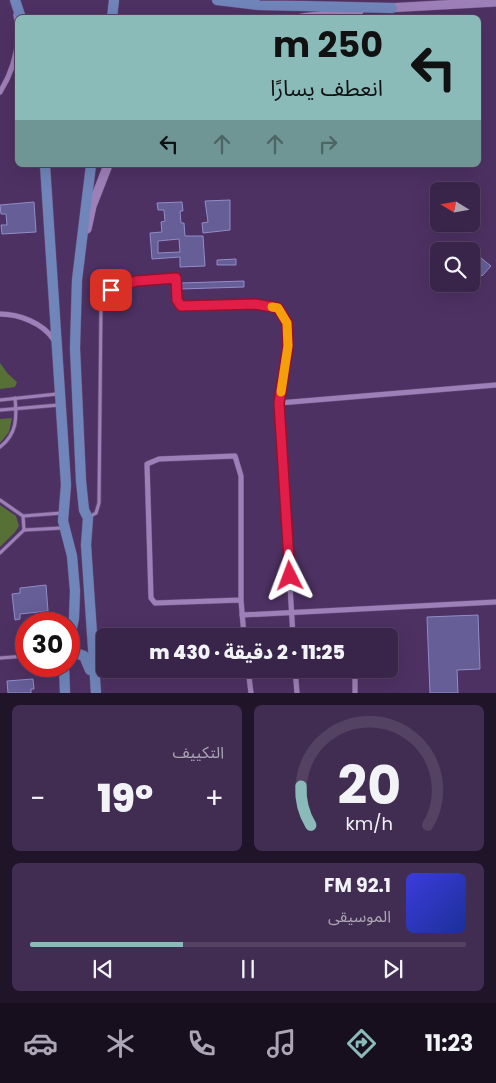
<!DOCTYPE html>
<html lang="ar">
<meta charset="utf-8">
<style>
body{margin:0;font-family:Poppins,"Noto Sans Arabic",sans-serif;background:#412d51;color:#f1f3f6;direction:rtl;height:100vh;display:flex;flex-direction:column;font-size:19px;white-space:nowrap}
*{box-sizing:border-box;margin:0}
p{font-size:16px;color:#aba5b5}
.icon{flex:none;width:28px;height:28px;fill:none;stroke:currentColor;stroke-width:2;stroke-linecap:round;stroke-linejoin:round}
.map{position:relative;height:693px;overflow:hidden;direction:ltr}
.details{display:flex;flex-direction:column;gap:12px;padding:12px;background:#201429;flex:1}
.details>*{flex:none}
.top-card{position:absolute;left:15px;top:15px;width:466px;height:152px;border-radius:8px;box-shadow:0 5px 20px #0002,0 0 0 1px #544262;direction:rtl;background:#8bbbb9;color:#111;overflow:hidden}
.needle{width:32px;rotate:281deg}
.buttons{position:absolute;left:430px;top:182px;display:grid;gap:10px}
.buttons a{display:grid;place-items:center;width:50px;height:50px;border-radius:8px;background:#3a254a;box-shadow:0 5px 20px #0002,0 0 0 1px #544262;font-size:25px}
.speed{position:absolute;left:15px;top:612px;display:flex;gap:10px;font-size:25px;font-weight:700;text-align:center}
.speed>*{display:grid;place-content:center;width:65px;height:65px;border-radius:50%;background:#3a254a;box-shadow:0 5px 20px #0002,0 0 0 1px #544262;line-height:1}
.speed .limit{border:8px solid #d22;background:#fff;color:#111}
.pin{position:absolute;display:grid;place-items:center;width:42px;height:42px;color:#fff;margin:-21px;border-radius:10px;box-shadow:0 2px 8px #0006}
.me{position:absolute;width:55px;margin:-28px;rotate:357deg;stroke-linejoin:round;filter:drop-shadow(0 0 4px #0008)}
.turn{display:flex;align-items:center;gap:18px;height:105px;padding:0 15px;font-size:22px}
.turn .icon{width:65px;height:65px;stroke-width:2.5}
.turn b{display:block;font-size:35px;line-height:42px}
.lanes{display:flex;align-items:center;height:48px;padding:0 15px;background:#0003;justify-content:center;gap:25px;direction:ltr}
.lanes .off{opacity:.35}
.big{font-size:38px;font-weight:800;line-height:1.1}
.details .widget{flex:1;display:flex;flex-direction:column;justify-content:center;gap:8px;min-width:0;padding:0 18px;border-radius:8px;background:#412d51}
.details .dial{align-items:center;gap:0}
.dial svg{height:130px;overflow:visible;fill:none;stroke:#544262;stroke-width:7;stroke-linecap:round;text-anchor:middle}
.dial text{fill:#f1f3f6;stroke:none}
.song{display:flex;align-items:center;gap:15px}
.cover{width:60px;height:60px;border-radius:8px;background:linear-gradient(135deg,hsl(240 70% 55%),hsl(230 70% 35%))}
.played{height:5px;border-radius:2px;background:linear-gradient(90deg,#8bbbb9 35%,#544262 35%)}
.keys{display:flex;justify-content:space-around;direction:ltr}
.heat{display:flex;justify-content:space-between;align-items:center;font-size:28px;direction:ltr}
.details .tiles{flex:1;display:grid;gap:12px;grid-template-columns:1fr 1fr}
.widget:last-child{grid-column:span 2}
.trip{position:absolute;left:96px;top:628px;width:302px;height:50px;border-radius:8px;background:#3a254a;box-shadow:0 5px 20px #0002,0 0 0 1px #544262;font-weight:800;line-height:50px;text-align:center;direction:rtl}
.tab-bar{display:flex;height:80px;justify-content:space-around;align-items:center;background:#170f1e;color:#aba5b5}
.tab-bar .icon{width:35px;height:35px}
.tab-bar .active{color:#8bbbb9}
.tab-bar b{font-size:22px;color:#f1f3f6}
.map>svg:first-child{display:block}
</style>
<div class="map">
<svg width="496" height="693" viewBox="0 0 496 693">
<rect width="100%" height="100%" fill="#4d3163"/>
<g fill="#577036">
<polygon points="0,363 8,374 17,382 15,387 0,389"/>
<polygon points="12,418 9,432 0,443 0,419"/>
<polygon points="0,505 16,516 19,526 15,532 0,547"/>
</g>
<g fill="#655e97" stroke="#928cc8" fill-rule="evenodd">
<polygon points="230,200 230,230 203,233 202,223 208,222 205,201"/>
<polygon points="34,202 36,232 2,234 1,225 7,225 6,214 1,214 0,205"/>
<path d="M182,202L183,211H180L181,223H184L185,236H203L205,266L180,267V257L152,259L150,233L162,232L161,222L165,221L164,210H158L157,203ZM179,239L180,252L158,253V241Z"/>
<polygon points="481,258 491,266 482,276 473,268"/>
<polygon points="236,259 236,265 217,265 217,260"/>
<polygon points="244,281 244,287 180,289 180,283"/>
<polygon points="46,585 48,611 20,614 20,619 15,620 12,594 20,593 20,588"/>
<polygon points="478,615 480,669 457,670 458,693 430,693 427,617"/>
<polygon points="33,679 34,689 31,689 31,693 8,693 7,681"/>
</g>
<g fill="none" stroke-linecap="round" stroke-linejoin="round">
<g stroke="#684f7b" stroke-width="4.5">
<g id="lane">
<polyline points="0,400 57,394"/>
<polyline points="0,410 59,405"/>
<path d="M0,447C17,434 17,418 15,398"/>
<polyline points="0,500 23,516 62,513"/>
<polyline points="23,516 24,530"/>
<path d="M89,517L96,513L99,503L101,304C107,277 154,279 176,278L177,300L181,306L255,304L278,308L287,323L288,346L279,403"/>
<polyline points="0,553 24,530 62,528"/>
<polyline points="0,658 26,656"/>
</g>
</g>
<g stroke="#684f7b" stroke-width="6">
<g id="street">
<polyline points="16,15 18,27"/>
<path d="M0,92C11,75 16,59 18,39"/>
<path d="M0,314C19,314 43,323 54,340"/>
<polyline points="241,600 155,603 151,598 147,464 159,459 235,456 241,476 241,600 244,636"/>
<polyline points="242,615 496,602"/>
<polyline points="293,636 279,403 496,385"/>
<polyline points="248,669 251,693"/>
<polyline points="295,669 297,693"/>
<polyline points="355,693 355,669"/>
</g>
</g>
<g stroke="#684f7b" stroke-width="10">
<g id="secondary">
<polyline points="387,8 496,2"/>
<polyline points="302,18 359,11"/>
<polyline points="87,229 92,206 108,165"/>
</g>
</g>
<g stroke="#684f7b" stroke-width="11">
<g id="primary">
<polyline points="15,0 21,18"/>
<polyline points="217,0 259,5 392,8"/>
<polyline points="112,18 114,0"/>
<polyline points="45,165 66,485 63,521 72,556 75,591 74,618 69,642"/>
<polyline points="91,165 77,280 75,348 81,481 84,510 88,518 86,545 96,693"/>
<polyline points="69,654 76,653 84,656 90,670"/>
<polyline points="64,666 65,693"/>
</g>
</g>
<use href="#lane" stroke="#9e80b8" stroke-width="3"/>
<use href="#street" stroke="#9e80b8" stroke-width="5"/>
<use href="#secondary" stroke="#9e80b8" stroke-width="9"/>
<use href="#primary" stroke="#7085ba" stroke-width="10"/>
</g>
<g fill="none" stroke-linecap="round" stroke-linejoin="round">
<g stroke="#92132f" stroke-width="12">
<polyline id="route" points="111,290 136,281 176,278 177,300 181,306 255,304 278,308 287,323 288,346 279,403 290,576"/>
</g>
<use href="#route" stroke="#e11d48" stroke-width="9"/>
<polyline stroke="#f59e0b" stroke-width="9" points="272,307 278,308 287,323 288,346 281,392"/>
</g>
</svg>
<div class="buttons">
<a><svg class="needle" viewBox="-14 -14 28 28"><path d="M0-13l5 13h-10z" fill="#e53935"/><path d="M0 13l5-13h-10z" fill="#aba5b5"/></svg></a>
<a><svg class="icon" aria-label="search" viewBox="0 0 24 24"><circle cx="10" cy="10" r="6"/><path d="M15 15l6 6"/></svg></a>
</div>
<div class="speed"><div class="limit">30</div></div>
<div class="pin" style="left:111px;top:290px;background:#d93025"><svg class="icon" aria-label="arrive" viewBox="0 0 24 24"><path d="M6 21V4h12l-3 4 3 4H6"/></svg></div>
<svg class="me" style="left:290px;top:576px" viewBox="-20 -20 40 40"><path d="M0-17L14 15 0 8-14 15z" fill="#e11d48" stroke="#fff" stroke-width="4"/></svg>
<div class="trip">11:25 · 2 دقيقة · 430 m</div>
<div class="top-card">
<div class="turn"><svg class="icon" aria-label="left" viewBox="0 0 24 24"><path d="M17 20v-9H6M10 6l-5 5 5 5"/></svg><div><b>250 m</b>انعطف يسارًا</div></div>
<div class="lanes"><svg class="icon" aria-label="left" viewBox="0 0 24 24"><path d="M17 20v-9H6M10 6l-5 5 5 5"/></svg><svg class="icon off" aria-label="ahead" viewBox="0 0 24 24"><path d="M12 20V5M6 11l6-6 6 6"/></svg><svg class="icon off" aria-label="ahead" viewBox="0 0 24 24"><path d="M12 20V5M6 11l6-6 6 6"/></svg><svg class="icon off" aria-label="right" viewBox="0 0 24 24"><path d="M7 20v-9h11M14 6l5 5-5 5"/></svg></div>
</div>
</div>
<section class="details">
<div class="tiles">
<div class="widget dial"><svg viewBox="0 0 100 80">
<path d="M14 69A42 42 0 1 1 86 69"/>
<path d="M14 69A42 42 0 0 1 8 45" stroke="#8bbbb9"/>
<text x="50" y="56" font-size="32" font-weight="700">20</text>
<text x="50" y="72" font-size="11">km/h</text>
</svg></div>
<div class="widget"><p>التكييف</p>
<div class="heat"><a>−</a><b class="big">19°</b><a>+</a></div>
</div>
<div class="widget">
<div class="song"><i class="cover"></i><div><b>92.1 FM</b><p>الموسيقى</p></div></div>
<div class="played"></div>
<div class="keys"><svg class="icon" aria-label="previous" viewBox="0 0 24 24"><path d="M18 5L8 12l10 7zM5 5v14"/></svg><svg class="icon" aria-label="pause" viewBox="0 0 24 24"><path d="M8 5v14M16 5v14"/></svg><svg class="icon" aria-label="next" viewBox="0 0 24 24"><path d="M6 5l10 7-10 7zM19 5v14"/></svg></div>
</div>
</div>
</section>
<nav class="tab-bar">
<b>11:23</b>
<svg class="icon active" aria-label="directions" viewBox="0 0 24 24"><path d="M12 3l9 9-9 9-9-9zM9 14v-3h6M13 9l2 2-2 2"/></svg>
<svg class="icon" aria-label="music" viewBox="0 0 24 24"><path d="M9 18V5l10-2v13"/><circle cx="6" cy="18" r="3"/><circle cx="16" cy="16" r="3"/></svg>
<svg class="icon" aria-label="phone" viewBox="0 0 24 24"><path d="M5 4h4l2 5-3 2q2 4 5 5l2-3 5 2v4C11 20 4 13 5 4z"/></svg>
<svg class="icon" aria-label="climate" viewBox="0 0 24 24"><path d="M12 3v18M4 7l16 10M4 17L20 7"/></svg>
<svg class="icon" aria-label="car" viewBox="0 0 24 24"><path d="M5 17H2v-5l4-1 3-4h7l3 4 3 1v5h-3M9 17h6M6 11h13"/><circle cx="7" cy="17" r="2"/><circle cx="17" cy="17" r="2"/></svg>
</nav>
